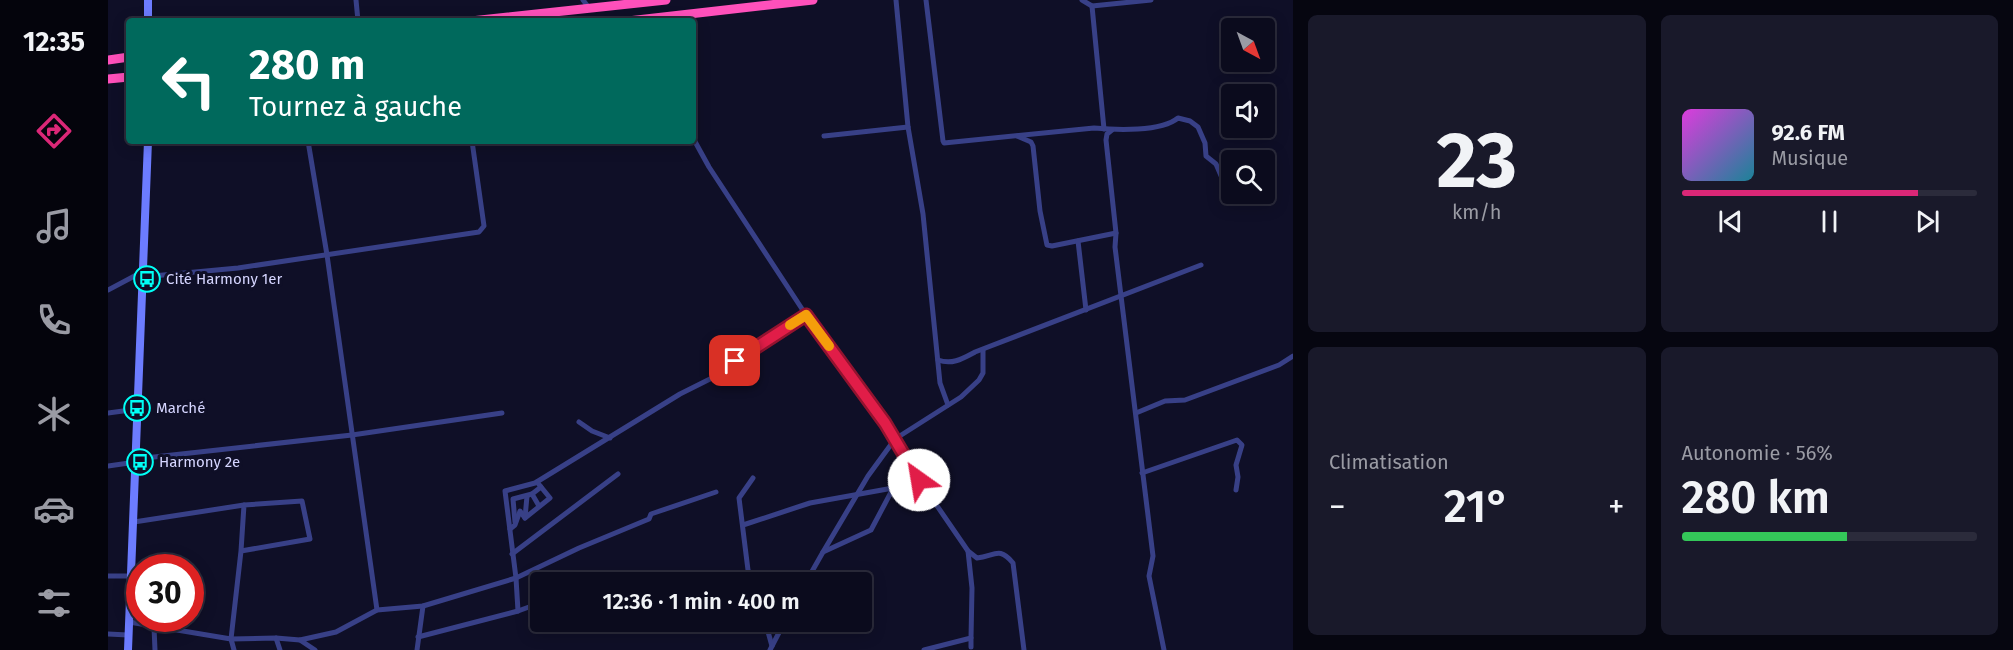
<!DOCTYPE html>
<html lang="fr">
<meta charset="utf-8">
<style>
body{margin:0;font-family:"Fira Sans",sans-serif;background:#19192a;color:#f1f3f6;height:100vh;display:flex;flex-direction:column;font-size:22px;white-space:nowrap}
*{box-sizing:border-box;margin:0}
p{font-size:20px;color:#9a9ba4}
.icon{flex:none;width:33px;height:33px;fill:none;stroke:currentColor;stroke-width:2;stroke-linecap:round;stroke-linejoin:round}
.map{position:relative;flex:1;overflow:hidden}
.sheet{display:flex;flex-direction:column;gap:15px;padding:15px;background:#060610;width:720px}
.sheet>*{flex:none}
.guide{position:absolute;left:18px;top:18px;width:570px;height:126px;border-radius:6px;box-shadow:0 3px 15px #0003,0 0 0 2px #2b2b3b;background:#00695c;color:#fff;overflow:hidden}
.needle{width:39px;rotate:139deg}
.tools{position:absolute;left:1113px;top:18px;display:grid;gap:12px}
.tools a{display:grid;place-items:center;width:54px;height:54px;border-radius:6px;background:#0b0b1d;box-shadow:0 3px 15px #0003,0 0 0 2px #2b2b3b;font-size:30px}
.speed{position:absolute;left:18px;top:554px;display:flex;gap:12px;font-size:30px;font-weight:700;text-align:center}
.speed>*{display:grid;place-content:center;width:78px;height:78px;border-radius:50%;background:#0b0b1d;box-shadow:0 3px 15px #0003,0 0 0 2px #2b2b3b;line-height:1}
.speed .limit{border:9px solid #d22;background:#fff;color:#111}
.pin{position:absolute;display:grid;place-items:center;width:51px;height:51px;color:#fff;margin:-26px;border-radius:12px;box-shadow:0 3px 9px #0006}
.me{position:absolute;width:66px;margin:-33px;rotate:328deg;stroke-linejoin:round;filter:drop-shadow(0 0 4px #0008)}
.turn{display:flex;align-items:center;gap:21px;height:126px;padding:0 24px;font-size:27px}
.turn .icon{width:78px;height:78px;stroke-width:2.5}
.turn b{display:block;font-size:42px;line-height:51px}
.big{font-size:45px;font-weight:600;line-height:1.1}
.sheet .tile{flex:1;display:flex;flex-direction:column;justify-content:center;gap:9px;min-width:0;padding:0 21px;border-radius:9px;background:#19192a}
.sheet .dial{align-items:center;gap:0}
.dial b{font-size:78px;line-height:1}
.song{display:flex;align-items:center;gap:18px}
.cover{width:72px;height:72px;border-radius:9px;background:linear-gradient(135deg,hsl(300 70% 55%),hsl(190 70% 35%))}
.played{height:6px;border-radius:3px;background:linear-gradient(90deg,#db2777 80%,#2b2b3b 80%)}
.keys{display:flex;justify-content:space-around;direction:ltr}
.heat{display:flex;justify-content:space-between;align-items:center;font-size:33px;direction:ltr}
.charge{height:9px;border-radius:4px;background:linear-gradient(90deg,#34c759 56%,#2b2b3b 0)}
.sheet .tiles{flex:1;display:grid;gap:15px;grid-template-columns:repeat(2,1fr)}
.trip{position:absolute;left:422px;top:572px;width:342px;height:60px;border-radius:6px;background:#0b0b1d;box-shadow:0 3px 15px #0003,0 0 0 2px #2b2b3b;font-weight:600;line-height:60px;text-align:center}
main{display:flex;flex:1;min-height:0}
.dock{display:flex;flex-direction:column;width:108px;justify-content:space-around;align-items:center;background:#04040c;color:#9a9ba4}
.dock .icon{width:42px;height:42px}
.dock .on{color:#db2777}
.dock b{font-size:27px;color:#f1f3f6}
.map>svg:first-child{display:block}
</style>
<main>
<nav class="dock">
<b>12:35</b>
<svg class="icon on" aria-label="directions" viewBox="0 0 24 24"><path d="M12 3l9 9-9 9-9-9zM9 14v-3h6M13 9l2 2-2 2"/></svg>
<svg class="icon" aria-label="music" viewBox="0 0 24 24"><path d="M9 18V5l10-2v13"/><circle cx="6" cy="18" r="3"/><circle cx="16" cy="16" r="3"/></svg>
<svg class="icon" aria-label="phone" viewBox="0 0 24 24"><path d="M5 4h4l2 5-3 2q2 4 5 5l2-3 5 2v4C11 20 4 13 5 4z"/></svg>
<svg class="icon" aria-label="climate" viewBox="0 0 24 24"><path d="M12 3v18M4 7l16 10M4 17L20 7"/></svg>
<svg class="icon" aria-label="car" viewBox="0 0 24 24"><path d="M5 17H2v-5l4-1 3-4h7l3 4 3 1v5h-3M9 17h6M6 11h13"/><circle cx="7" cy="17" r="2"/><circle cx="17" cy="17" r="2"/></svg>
<svg class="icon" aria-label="filters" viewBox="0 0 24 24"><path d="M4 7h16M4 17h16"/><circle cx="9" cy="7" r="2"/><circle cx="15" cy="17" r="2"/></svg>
</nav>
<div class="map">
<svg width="1185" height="650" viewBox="0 0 1185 650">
<rect width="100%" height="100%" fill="#0f0f27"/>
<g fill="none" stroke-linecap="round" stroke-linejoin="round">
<g stroke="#384087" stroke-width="5">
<polyline points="248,0 250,21"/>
<polyline points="475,0 481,8"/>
<polyline points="788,0 800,127 815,214 832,383 840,405"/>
<path d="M818,0L835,141L836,143L986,128C1008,130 1053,132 1070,118L1082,121L1090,127L1097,143L1098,156L1108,164L1114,178L1124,190"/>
<polyline points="974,0 984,6 1043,0"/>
<polyline points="984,6 996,129"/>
<polyline points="1004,130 999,134 998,140 1008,233 1007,247 1045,556 1041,576 1056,650"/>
<polyline points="716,136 800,127"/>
<polyline points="909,136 923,142 925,146 932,211 939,245 944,246 1008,233"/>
<path d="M585,138L601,167L698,315L777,423L799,462L860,551L869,558C887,556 891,546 905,563L916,650"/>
<polyline points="200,141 219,255 269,610"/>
<polyline points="1126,194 1132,203"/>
<polyline points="970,241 978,310"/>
<polyline points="34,277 130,268 371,232 376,226 364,141"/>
<polyline points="0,290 34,272"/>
<path d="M830,360C844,365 854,359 867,352L1093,265"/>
<polyline points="0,413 30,409"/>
<polyline points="1028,413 1057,401 1077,400 1171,365 1185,356"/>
<polyline points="471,422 484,431 502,438"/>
<polyline points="28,459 244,435 394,413"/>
<polyline points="0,466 28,462"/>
<polyline points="1034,473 1129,440 1134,445 1128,465 1130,477 1128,490"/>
<polyline points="431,506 424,494 433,487"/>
<polyline points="417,518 419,496"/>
<polyline points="26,522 136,505"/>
<polyline points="407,522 405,499 424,494"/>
<polyline points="635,525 702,503 785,488"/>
<polyline points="402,529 407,525 412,511 417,518 442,498 429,482"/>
<polyline points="715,552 760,476 787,439 853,397 871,380 875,373 875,350"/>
<polyline points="404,554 510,474"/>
<polyline points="0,576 22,576"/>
<polyline points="645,582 640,570 631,498 645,478"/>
<polyline points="698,582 715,552 763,530 799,462"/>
<polyline points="410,611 408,578 397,491 427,483 572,394 608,376 610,371 698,315"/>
<polyline points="657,621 664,646"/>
<polyline points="21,622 123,639 168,638 192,640 207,650"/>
<polyline points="46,627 47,650"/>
<polyline points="0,634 20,635"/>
<polyline points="310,637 410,611 432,603"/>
<polyline points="168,638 172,650"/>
<polyline points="863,638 863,647"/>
<polyline points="192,640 228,632 269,610 315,606 408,578 471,548 541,519 543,514 608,492"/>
<polyline points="126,650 123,639 133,551 202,539 194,501 136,505 133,551"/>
<polyline points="309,650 315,606"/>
<polyline points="662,650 677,621"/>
<polyline points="816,650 863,638 864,588 860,551"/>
</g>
<g stroke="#6c7cff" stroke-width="8">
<polyline points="40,0 40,21"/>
<polyline points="20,650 40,141"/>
</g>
<g stroke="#ff50bb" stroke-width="9">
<polyline points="363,21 558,0"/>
<polyline points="520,21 705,0"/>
<polyline points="0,60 21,57"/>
<polyline points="0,79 21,77"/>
</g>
</g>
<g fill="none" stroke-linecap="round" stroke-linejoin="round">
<g stroke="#92132f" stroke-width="15">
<polyline id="route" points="627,361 698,315 777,423 811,480"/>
</g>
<use href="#route" stroke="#e11d48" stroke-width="10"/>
<polyline stroke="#f59e0b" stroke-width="10" points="682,325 698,315 721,346"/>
</g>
<defs>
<g id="bus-ring" transform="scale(1.35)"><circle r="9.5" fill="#0f0f27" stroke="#01fff6" stroke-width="1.5"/><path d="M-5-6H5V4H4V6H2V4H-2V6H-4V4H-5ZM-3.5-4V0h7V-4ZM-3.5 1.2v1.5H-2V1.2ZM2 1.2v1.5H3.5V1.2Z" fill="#01fff6"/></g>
</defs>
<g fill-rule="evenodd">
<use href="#bus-ring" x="39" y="279"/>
<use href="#bus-ring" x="29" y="408"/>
<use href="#bus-ring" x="32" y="462"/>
</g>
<g text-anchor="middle" stroke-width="6" stroke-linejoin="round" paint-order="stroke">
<g font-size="15" fill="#d5d5ff" stroke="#0f0f27" text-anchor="start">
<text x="58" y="284">Cité Harmony 1er</text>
<text x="48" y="413">Marché</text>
<text x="51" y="467">Harmony 2e</text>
</g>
</g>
</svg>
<div class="tools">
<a><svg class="needle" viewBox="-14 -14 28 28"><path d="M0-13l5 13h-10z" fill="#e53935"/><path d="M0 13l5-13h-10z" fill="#9a9ba4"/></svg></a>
<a><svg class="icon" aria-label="sound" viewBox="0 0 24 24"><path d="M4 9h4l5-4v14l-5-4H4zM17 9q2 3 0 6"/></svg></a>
<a><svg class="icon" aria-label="search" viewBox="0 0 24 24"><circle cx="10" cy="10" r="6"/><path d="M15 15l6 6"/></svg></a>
</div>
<div class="speed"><div class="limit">30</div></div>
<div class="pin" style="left:627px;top:361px;background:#d93025"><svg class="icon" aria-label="arrive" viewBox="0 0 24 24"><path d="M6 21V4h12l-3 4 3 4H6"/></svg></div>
<svg class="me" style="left:811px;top:480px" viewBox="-20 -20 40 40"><circle r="19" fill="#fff"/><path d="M0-13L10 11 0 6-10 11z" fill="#e11d48"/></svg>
<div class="trip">12:36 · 1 min · 400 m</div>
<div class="guide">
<div class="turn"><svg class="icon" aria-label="left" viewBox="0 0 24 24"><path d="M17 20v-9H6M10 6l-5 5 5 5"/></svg><div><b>280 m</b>Tournez à gauche</div></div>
</div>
</div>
<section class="sheet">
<div class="tiles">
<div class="tile dial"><b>23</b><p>km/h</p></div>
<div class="tile">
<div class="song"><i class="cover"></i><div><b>92.6 FM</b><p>Musique</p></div></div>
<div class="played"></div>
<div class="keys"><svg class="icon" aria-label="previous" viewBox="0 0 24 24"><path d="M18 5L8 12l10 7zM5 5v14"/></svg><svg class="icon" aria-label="pause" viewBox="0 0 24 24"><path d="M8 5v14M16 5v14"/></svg><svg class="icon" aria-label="next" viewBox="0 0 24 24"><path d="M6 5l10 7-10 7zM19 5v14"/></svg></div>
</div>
<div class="tile"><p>Climatisation</p>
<div class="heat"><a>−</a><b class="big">21°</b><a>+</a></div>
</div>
<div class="tile"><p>Autonomie · 56%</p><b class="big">280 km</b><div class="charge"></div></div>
</div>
</section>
</main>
